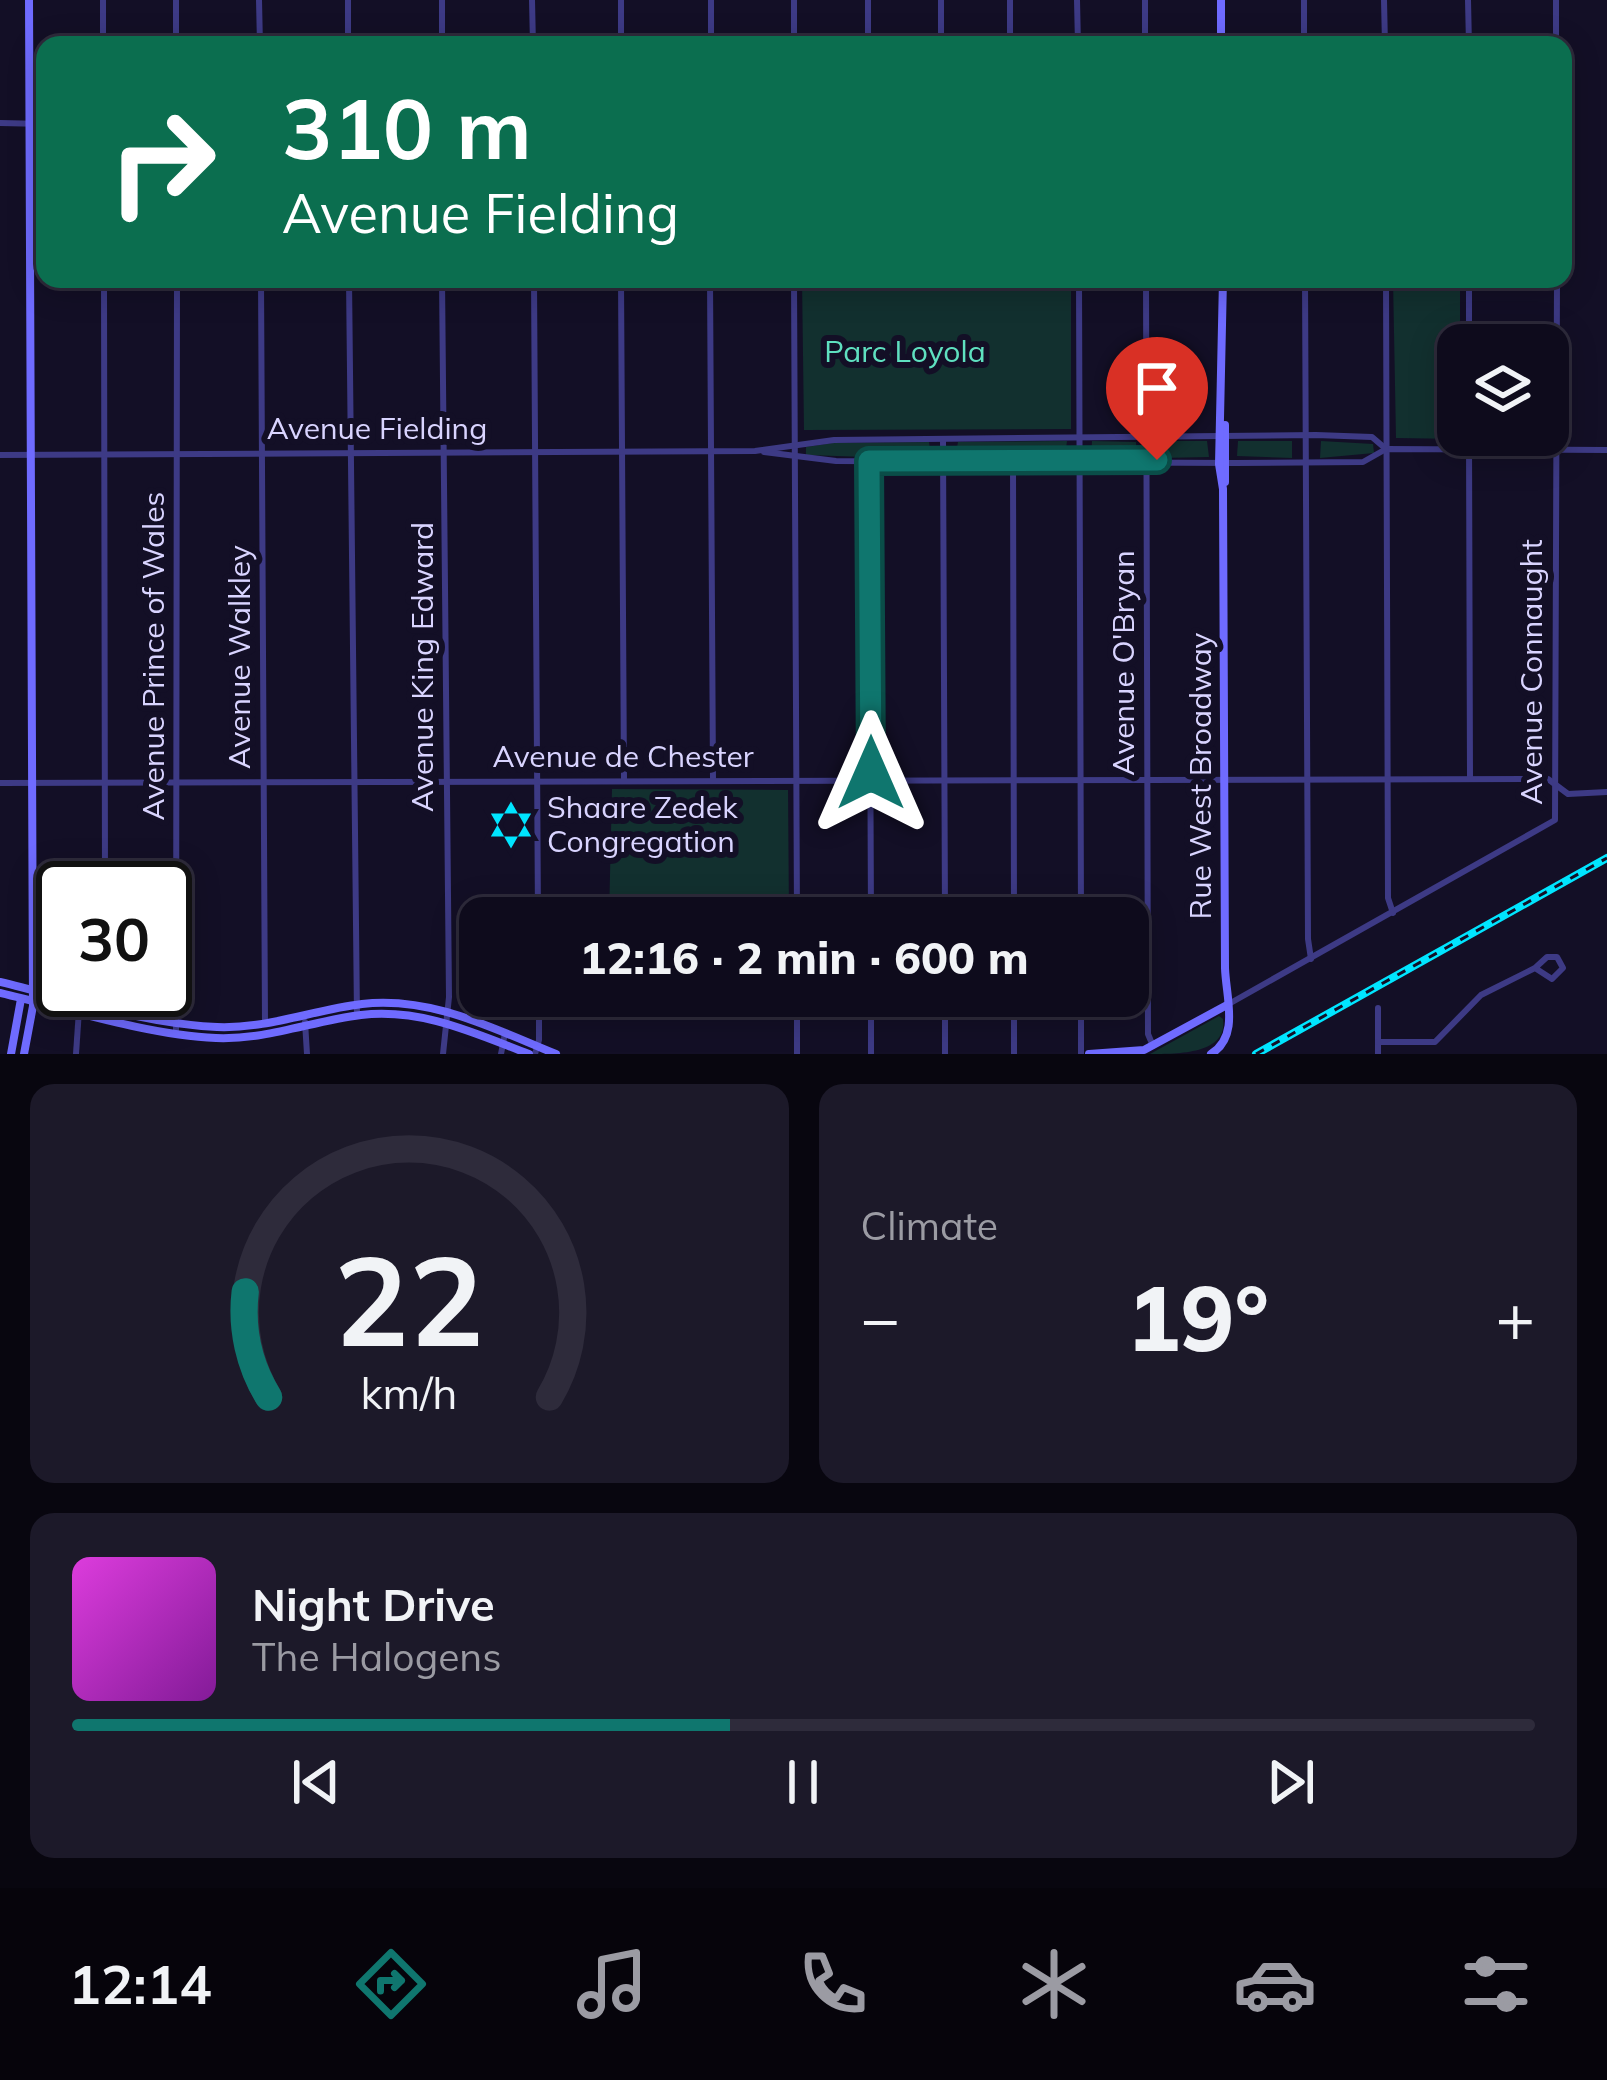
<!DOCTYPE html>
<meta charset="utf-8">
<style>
body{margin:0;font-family:Mulish,sans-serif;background:#1c1929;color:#f1f3f6;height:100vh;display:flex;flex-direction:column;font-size:45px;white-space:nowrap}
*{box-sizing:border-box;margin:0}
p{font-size:39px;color:#9b9ba3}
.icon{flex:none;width:66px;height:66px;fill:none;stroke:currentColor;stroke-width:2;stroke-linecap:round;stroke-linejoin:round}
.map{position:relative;height:1054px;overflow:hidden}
.sheet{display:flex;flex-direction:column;gap:30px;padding:30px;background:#08060f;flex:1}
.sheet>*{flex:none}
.hud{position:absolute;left:36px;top:36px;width:1536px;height:252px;border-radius:24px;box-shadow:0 6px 30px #0003,0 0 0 3px #2e2b3b;background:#0b6e4f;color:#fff;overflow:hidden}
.tools{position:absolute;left:1437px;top:324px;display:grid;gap:24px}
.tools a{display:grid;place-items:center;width:132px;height:132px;border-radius:24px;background:#0e0b1c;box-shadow:0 6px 30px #0003,0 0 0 3px #2e2b3b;font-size:60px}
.speed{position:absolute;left:36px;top:861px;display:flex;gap:24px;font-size:60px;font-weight:700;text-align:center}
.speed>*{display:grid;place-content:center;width:156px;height:156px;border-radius:50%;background:#0e0b1c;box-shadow:0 6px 30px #0003,0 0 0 3px #2e2b3b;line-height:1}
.speed .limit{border:6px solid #111;border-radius:18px;background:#fff;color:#111}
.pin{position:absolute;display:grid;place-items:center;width:102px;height:102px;color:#fff;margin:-123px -51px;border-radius:50% 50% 50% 0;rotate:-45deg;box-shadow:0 0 12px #0007}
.pin .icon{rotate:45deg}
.me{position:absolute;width:132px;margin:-66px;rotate:0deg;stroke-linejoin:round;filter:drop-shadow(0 0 9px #0008)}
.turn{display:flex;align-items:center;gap:42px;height:252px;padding:0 48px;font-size:54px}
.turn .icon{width:156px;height:156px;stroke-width:2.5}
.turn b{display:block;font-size:84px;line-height:102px}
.big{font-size:90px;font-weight:800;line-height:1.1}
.sheet .widget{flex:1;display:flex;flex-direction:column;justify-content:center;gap:18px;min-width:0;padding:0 42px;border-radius:24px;background:#1c1929}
.sheet .dial{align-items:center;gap:0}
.dial svg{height:312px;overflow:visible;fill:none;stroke:#2e2b3b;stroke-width:7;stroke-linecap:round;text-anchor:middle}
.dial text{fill:#f1f3f6;stroke:none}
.song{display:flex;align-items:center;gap:36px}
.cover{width:144px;height:144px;border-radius:18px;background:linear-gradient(135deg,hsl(300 70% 55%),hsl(290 70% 35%))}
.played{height:12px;border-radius:6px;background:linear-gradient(90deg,#0f766e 45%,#2e2b3b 45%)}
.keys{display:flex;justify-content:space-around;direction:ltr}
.heat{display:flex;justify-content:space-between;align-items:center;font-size:66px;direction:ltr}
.sheet .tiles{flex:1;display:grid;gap:30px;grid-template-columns:1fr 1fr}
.widget:last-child{grid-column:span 2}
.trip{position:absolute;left:459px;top:897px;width:690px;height:120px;border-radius:24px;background:#0e0b1c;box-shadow:0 6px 30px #0003,0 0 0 3px #2e2b3b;font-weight:800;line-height:120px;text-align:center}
.tab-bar{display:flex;height:192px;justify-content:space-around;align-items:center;background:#06040b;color:#9b9ba3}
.tab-bar .icon{width:84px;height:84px}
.tab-bar .on{color:#0f766e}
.tab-bar b{font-size:54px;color:#f1f3f6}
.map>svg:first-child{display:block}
</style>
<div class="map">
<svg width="1607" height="1054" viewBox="0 0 1607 1054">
<rect width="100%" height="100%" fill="#130f26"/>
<g fill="#12302f">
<polygon points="802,279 1071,279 1071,429 804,430"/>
<polygon points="1393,279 1460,279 1460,439 1396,438"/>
<polygon points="1067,441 1065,458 955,458 958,442"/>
<polygon points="1092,441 1136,442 1137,457 1091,458"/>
<polygon points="1160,441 1207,441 1209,457 1160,458"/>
<polygon points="1292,441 1292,458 1237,456 1238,441"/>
<polygon points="1321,441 1373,444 1374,453 1320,458"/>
<polygon points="929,442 931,458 927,459 806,455 806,447 833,443"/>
<polygon points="612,789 788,790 789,918 609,918"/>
<rect x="557" y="996" width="59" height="19"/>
<path d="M1219,1016L1223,1019C1228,1054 1178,1054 1150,1054Z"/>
</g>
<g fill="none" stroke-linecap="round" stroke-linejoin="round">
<g stroke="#3d3a85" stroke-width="6">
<polyline points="103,0 103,45"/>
<polyline points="176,0 176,45"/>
<polyline points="259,0 260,45"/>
<polyline points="348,0 348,45"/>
<polyline points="442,0 442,45"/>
<polyline points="532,0 533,45"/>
<polyline points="794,0 794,45"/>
<polyline points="868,0 868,45"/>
<polyline points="941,0 941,45"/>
<polyline points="1010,0 1010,45"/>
<polyline points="1077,0 1078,45"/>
<polyline points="1145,0 1145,45"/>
<polyline points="1304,0 1304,45"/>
<polyline points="1384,0 1385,45"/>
<polyline points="1468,0 1469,45"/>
<polyline points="1556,0 1556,45"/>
<polyline points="621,45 621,0"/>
<polyline points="711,45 711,0"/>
<polyline points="0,123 45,124"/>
<polyline points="104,279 105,888"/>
<polyline points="261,279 265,1024"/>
<polyline points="349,279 357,1016"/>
<polyline points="442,279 449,997 443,1054"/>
<polyline points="534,279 538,918"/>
<polyline points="621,279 624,779"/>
<polyline points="710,279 713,780"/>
<polyline points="794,279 797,918"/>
<polyline points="1079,279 1081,918"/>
<polyline points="1146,279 1148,1034 1153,1046"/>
<polyline points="1305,279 1308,939 1311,959"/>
<polyline points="1386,279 1388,898 1393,913"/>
<polyline points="1469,345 1469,279"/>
<polyline points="1469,435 1470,778"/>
<polyline points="943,440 945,918"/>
<polyline points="764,452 836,461 1235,463 1363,462 1386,449 1607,450"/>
<polyline points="0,455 755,451 834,440 1316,435 1372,437 1386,449"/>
<polyline points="869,461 871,918"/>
<polyline points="1013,461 1014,918"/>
<polyline points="0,783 1548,779 1568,794 1607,792"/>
<polyline points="797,996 797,1054"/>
<polyline points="871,996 871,1054"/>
<polyline points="1227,1005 1555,820 1557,279"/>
<polyline points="1378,1008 1378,1054"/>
<polyline points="104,1013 105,990"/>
<polyline points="305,1022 307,1054"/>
<polyline points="176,1033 177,279"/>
<polyline points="1378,1042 1435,1042 1481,995 1535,968 1547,957 1557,957 1563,968 1552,979 1535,968"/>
<polyline points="76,1054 79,1010"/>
<polyline points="501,1054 505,1033"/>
<polyline points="535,1054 539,1040 539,996"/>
<polyline points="945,1054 945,996"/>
<polyline points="1014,1054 1014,996"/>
<polyline points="1081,1054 1081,996"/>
</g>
<g stroke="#6f6bff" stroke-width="8">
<polyline points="1221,0 1221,45"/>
<polyline points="1225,425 1225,482"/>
<path d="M0,982C70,999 145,1024 217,1027C267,1029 313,1010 362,1004C432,996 494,1029 556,1054"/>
<path d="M0,993C68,1009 147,1035 216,1038C267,1040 312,1021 361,1015C422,1008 474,1033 529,1054"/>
<polyline points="11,1054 21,999"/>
<polyline points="24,1054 33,1006 29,0"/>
<polyline points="1089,1054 1144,1050 1227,1005"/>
<path d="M1211,1054C1240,1036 1226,998 1225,968L1223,489L1219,464L1223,279"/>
</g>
<g stroke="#00e5ff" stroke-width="8">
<polyline id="rail" points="1256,1054 1607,858"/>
</g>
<use href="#rail" stroke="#130f26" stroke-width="3" stroke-dasharray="9" stroke-linecap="butt"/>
</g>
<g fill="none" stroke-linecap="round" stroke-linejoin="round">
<g stroke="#0a4d48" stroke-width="30">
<polyline id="route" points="871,773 869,461 1157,460"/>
</g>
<use href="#route" stroke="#0f766e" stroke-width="21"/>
</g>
<defs>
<g id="synagogue-bare" transform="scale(3.6)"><path d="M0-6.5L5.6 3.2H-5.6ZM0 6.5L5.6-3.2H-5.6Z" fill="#00e5ff" stroke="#130f26" stroke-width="2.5" paint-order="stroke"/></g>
</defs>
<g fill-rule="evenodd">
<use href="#synagogue-bare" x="511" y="825"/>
</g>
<g text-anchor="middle" stroke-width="12" stroke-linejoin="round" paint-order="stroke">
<g font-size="30" fill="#5fe0c0" stroke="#130f26">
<text x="905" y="362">Parc Loyola</text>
</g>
<g font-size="30" fill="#d9d4ff" stroke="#130f26">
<text x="377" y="439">Avenue Fielding</text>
<text transform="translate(154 656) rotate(-90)" y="10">Avenue Prince of Wales</text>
<text transform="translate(240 657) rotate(-90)" y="10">Avenue Walkley</text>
<text transform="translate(1124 663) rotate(-90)" y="10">Avenue O'Bryan</text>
<text transform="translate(423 667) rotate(-90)" y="10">Avenue King Edward</text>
<text transform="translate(1532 672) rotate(-90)" y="10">Avenue Connaught</text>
<text x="623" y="767">Avenue de Chester</text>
<text transform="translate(1201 776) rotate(-90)" y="10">Rue West Broadway</text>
</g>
<g font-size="30" fill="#d9d4ff" stroke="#130f26" text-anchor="start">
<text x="547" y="818">Shaare Zedek<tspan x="547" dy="34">Congregation</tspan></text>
</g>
</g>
</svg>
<div class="tools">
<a><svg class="icon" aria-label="layers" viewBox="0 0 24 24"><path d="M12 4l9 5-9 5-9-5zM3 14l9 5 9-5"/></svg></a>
</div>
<div class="speed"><div class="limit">30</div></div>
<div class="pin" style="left:1157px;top:460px;background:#d93025"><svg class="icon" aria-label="arrive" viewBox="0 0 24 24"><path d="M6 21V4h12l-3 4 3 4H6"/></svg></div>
<svg class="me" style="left:871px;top:773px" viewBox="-20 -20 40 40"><path d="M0-17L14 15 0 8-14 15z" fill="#0f766e" stroke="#fff" stroke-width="4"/></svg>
<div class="trip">12:16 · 2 min · 600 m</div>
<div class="hud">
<div class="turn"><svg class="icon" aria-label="right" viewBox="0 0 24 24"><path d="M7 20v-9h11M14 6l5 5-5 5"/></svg><div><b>310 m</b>Avenue Fielding</div></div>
</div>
</div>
<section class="sheet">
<div class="tiles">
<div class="widget dial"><svg viewBox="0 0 100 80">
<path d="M14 69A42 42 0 1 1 86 69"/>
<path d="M14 69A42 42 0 0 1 8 42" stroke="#0f766e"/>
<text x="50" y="56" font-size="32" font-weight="700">22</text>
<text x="50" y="72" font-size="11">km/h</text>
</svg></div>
<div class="widget"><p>Climate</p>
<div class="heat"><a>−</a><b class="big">19°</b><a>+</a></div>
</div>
<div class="widget">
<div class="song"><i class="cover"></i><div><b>Night Drive</b><p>The Halogens</p></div></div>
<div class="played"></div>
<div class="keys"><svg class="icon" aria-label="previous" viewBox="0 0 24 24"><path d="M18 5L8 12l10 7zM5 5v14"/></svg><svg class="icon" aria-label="pause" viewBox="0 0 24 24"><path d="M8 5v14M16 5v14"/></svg><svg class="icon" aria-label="next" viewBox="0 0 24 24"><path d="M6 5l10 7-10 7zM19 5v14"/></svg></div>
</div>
</div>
</section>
<nav class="tab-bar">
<b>12:14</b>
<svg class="icon on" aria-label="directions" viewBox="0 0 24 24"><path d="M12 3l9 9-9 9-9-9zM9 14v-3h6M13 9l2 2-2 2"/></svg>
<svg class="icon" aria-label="music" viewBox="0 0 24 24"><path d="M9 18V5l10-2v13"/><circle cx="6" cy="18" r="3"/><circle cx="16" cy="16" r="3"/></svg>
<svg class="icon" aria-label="phone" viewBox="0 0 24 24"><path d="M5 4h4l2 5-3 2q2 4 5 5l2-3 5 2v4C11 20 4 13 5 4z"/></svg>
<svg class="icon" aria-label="climate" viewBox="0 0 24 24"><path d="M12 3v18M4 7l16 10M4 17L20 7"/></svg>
<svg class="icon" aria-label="car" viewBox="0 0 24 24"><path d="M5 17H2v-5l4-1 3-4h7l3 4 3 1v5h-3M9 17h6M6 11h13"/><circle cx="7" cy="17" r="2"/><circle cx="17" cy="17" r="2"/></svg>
<svg class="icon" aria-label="filters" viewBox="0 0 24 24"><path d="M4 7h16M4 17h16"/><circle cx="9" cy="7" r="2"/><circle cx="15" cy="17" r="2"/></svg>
</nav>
